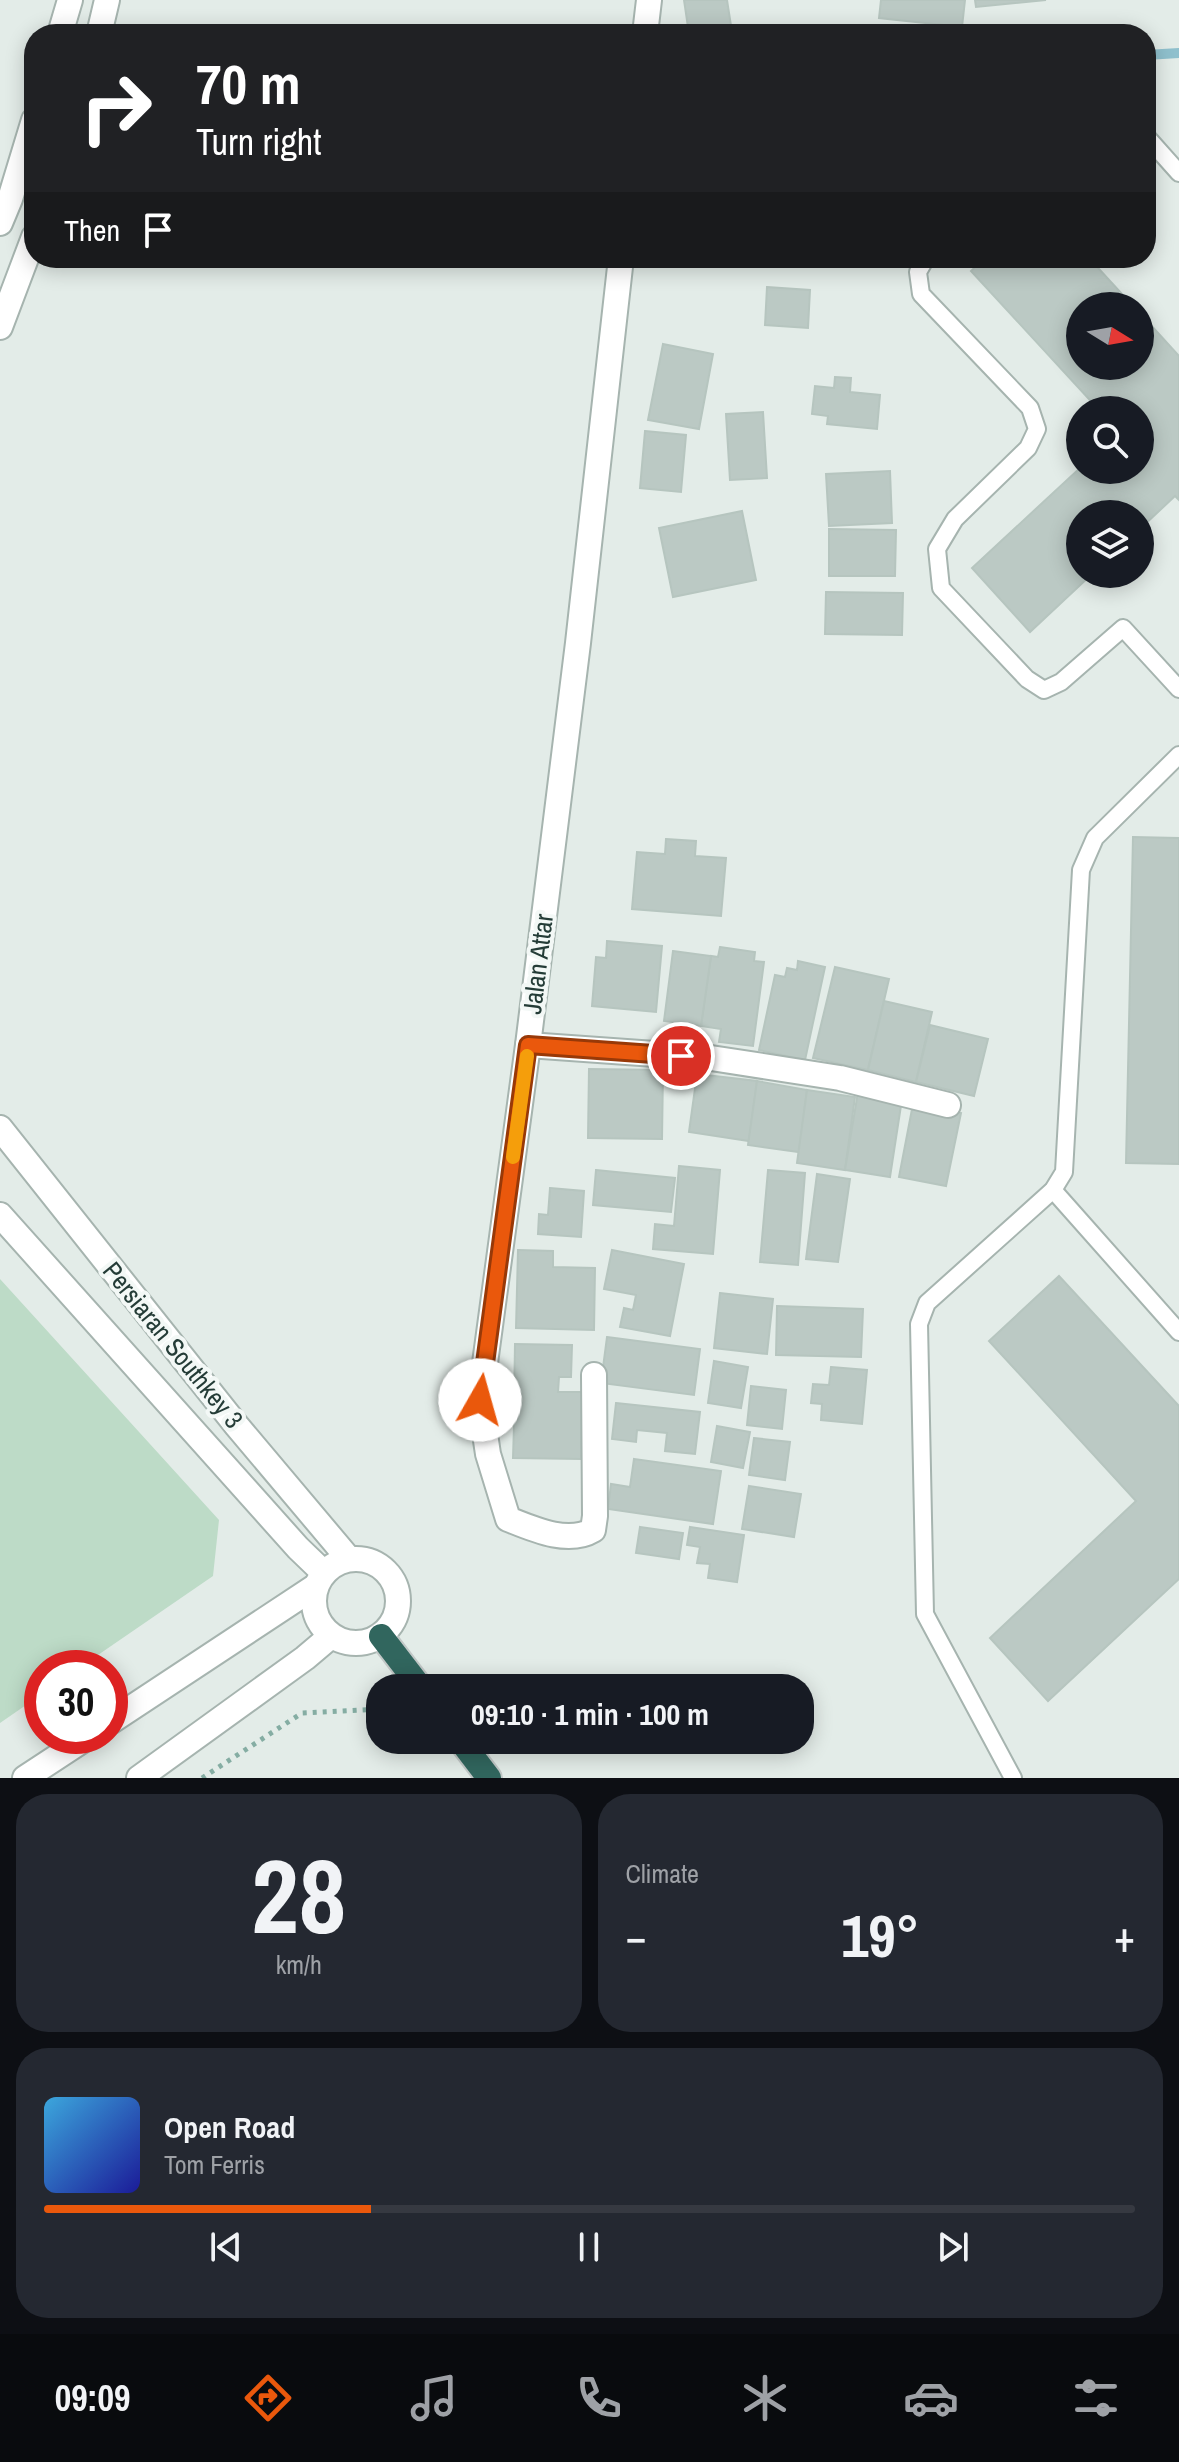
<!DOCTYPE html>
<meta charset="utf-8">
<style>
body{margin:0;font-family:"Archivo Narrow",sans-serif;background:#242831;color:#f1f3f6;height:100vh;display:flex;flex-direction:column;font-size:30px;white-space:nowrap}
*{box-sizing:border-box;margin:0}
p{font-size:26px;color:#9ea1a6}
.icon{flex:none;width:44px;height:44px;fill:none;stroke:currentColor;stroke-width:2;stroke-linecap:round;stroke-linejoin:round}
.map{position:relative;height:1778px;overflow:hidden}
.sheet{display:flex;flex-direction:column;gap:16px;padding:16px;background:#0d0f14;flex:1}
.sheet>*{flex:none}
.guide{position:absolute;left:24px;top:24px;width:1132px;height:244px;border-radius:32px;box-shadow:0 4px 20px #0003;background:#202124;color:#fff;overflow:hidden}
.needle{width:52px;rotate:101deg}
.fabs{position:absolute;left:1066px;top:292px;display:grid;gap:16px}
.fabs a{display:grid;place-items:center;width:88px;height:88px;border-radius:50%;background:#171b24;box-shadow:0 4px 20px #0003;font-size:40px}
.speed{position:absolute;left:24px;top:1650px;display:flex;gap:16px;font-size:40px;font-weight:700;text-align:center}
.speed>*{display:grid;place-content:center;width:104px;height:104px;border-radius:50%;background:#171b24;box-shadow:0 4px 20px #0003;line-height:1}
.speed .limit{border:12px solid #d22;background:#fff;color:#111}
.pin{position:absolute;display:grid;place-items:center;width:68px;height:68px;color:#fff;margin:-34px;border:4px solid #fff;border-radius:50%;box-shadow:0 2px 8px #0007}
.me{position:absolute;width:88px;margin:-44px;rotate:7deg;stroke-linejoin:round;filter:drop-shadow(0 0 6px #0008)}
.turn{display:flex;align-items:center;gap:28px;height:168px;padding:0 40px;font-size:36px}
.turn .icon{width:104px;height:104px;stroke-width:2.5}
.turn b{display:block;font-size:56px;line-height:68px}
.then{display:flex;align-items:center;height:76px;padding:0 40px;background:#0003;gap:16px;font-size:30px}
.big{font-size:60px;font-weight:700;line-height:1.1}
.sheet .card{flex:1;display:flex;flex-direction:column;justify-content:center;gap:12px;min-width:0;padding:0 28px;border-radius:32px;background:#242831}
.sheet .dial{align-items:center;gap:0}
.dial b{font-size:104px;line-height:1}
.song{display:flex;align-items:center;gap:24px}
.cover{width:96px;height:96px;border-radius:12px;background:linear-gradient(135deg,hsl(200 70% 55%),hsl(240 70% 35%))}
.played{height:8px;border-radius:4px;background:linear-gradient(90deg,#ea580c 30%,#363941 30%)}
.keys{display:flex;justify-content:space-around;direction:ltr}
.heat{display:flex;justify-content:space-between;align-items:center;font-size:44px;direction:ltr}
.sheet .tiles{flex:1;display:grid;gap:16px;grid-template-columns:1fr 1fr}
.card:last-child{grid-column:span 2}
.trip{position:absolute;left:366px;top:1674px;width:448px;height:80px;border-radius:32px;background:#171b24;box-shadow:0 4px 20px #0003;font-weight:700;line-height:80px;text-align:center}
.menu{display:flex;height:128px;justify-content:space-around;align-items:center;background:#090b0e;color:#9ea1a6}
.menu .icon{width:56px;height:56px}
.menu .on{color:#ea580c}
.menu b{font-size:36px;color:#f1f3f6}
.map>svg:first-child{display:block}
</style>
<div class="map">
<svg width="1179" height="1778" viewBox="0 0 1179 1778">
<rect width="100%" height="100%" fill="#e3ece8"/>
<polygon fill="#bddbc7" points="0,1279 219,1520 213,1576 79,1668 42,1668 42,1694 0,1723"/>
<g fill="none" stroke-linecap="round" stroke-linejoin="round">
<polyline stroke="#8fc0cd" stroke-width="10" points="1146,55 1179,53"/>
</g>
<g fill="#bbc9c4" stroke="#b6c5bf" stroke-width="2">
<polygon points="684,0 727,0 732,32 689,34"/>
<polygon points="881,0 965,0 962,27 879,18"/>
<polygon points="975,0 1046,0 976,7"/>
<polygon points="985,258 1089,258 1133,306 1080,306 1080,366 1140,366 1140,313 1179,356 1179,500 1175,496 1140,529 1140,514 1080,514 1080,574 1092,574 1030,632 972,568 1080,468 1080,470 1140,470 1140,410 1099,410 971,271"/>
<polygon points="767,287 810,290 808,328 765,325"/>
<polygon points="663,344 713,354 699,429 648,420"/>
<polygon points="835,377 851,378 850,392 880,395 877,429 827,424 828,416 812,414 815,386 834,388"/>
<polygon points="763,412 767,478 730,480 726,414"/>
<polygon points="645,431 686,435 681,492 640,488"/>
<polygon points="890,471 892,523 829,526 826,474"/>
<polygon points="742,511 756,580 673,597 659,528"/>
<polygon points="829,529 896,530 895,576 829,576"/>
<polygon points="826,592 903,593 902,635 825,634"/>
<polygon points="1133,837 1179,838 1179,1164 1126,1163"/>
<polygon points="666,839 696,841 695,856 726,858 721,916 632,909 637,852 665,854"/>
<polygon points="607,941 662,946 656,1012 592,1006 596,957 606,958"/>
<polygon points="720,947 755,952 754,961 764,962 753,1046 719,1042 721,1029 701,1026 711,956 718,957"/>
<polygon points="673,951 711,956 701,1026 664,1021"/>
<polygon points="798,961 825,967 805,1060 759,1050 775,975 785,977 787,968 797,970"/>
<polygon points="835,967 889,979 868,1070 813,1058"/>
<polygon points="884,1001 932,1012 916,1082 868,1070"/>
<polygon points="930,1025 988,1039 974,1096 916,1082"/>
<polygon points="589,1069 663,1070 662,1139 588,1138"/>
<polygon points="697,1074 757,1081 749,1141 689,1132"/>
<polygon points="757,1081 807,1090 799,1152 748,1145"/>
<polygon points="807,1090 855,1097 845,1170 797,1163"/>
<polygon points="858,1092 902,1099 890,1177 845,1170"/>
<polygon points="913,1104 961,1113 946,1186 899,1177"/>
<polygon points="679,1166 720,1170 713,1254 653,1249 655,1224 674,1226"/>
<polygon points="596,1170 675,1178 671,1212 593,1205"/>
<polygon points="768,1170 805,1173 798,1265 760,1262"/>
<polygon points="817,1174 850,1179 838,1262 806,1259"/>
<polygon points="550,1188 584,1191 581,1237 538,1234 539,1214 548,1215"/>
<polygon points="518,1250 553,1251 553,1267 595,1268 594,1330 516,1328"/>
<polygon points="612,1250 684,1264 670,1336 620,1327 624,1308 633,1310 636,1295 604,1289"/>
<polygon points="1059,1276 1179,1406 1179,1579 1048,1701 990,1638 1136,1501 989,1341"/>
<polygon points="720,1293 773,1299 767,1354 714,1348"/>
<polygon points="777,1306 863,1309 861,1357 776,1355"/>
<polygon points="607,1337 700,1349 694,1395 601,1383"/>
<polygon points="515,1344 572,1345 571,1377 559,1377 558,1392 582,1392 581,1459 513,1458 514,1425 503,1424 503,1403 514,1403"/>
<polygon points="714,1361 748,1367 741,1408 708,1403"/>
<polygon points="831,1367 867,1370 862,1424 821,1420 822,1404 811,1403 813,1384 829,1385"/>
<polygon points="751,1386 786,1390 782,1429 747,1425"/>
<polygon points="616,1403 700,1412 695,1454 665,1451 667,1433 637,1430 636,1442 612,1439"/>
<polygon points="717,1426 750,1432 743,1468 711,1462"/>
<polygon points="754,1438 790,1442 785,1480 749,1475"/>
<polygon points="634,1459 721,1471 713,1524 608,1509 611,1484 630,1487"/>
<polygon points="749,1486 801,1494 794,1537 742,1529"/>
<polygon points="640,1527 683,1533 679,1559 636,1553"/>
<polygon points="690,1527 744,1535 737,1582 708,1578 710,1564 697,1563 700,1547 687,1545"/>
</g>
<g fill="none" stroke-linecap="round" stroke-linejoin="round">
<g stroke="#a6b4af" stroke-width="20">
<g id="lane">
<polyline points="1146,136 1179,173"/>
<polyline points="926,258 918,272 921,294 1030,408 1037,429 1028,448 955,519 937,549 941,588 1027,679 1044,690 1061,682 1123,628 1179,689"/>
<polyline points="1053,1190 1179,1332"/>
<polyline points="1013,1778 925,1614 919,1324 927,1303 1053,1190 1064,1172 1081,870 1095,838 1179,755"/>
</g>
</g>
<g stroke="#a6b4af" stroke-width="28">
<g id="street">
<polyline points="60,34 70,0"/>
<polyline points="99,34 107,0"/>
<polyline points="645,34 649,0"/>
<polyline points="0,223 10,199 34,120"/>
<polyline points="0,327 34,237"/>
<polyline points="528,1045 711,1058 840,1078 948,1105"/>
<polyline points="0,1128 237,1426 349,1559"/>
<polyline points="0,1215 298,1548 324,1573"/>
<path d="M594,1375L595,1516L593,1530C568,1545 533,1529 508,1519L488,1454L480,1400L528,1045L578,643L621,258"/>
<circle cx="356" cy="1601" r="42"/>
<polyline points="110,1722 316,1586"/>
<polyline points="25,1778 89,1736"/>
<polyline points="139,1778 305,1658 331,1636"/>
</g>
</g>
<g stroke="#c2c8c7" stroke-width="28">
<g id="highway">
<polyline points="381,1636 421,1688"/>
<polyline points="460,1740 489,1778"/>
</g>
</g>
<g stroke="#85ada3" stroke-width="5" stroke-dasharray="4 6" stroke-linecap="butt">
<polyline points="423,1740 434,1755"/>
<polyline points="202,1778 302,1713 380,1709"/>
</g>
<use href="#lane" stroke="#fff" stroke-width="16"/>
<use href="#street" stroke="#fff" stroke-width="24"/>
<use href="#highway" stroke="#31665e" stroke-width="24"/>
</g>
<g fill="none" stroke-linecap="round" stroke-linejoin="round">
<g stroke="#983908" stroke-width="20">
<polyline id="route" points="480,1400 528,1045 681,1056"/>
</g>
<use href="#route" stroke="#ea580c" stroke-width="14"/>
<polyline stroke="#f59e0b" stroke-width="14" points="513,1157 527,1056"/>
</g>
<g text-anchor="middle" stroke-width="8" stroke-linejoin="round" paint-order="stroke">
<g font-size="26" fill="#243c37" stroke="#f3f8f6">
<text transform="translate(538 964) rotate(-83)" y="9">Jalan Attar</text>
<text transform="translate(173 1345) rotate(51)" y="9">Persiaran Southkey 3</text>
</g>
</g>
</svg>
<div class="fabs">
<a><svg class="needle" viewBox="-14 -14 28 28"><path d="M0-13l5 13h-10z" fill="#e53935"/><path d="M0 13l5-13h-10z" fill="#9ea1a6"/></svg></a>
<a><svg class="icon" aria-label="search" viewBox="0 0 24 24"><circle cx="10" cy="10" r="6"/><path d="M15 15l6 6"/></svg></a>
<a><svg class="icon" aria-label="layers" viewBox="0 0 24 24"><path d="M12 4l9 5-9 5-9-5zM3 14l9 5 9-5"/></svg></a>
</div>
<div class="speed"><div class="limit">30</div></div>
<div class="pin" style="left:681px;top:1056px;background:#d93025"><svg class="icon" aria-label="arrive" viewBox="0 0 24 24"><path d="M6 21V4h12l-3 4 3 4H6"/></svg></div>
<svg class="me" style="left:480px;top:1400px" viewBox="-20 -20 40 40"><circle r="19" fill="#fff"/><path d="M0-13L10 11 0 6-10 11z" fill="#ea580c"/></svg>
<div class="trip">09:10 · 1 min · 100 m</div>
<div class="guide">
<div class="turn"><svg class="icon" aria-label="right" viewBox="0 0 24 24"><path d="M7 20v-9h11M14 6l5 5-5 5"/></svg><div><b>70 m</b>Turn right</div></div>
<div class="then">Then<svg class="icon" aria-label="arrive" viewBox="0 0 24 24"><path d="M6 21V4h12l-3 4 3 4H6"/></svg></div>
</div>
</div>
<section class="sheet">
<div class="tiles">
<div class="card dial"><b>28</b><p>km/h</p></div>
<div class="card"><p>Climate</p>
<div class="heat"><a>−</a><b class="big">19°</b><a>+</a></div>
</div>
<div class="card">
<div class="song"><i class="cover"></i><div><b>Open Road</b><p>Tom Ferris</p></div></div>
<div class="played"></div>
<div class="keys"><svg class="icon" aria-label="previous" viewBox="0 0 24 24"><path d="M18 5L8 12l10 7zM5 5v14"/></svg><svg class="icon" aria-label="pause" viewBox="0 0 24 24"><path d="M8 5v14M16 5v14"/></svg><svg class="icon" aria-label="next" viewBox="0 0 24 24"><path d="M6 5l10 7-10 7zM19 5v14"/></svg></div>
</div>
</div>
</section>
<nav class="menu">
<b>09:09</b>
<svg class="icon on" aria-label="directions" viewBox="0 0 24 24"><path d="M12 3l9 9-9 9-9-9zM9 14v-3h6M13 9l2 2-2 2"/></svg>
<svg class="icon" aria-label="music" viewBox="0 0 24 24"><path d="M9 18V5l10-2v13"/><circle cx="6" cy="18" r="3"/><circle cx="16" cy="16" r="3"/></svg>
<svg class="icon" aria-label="phone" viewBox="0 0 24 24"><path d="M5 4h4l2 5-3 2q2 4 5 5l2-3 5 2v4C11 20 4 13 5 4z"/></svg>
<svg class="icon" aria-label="climate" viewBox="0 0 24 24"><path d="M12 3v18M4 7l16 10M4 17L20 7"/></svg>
<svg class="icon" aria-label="car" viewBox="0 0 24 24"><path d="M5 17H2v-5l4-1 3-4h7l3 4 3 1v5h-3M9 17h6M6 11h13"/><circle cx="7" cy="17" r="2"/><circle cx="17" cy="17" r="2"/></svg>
<svg class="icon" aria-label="filters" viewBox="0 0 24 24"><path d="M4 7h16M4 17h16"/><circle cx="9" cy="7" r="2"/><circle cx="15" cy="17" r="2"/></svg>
</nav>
